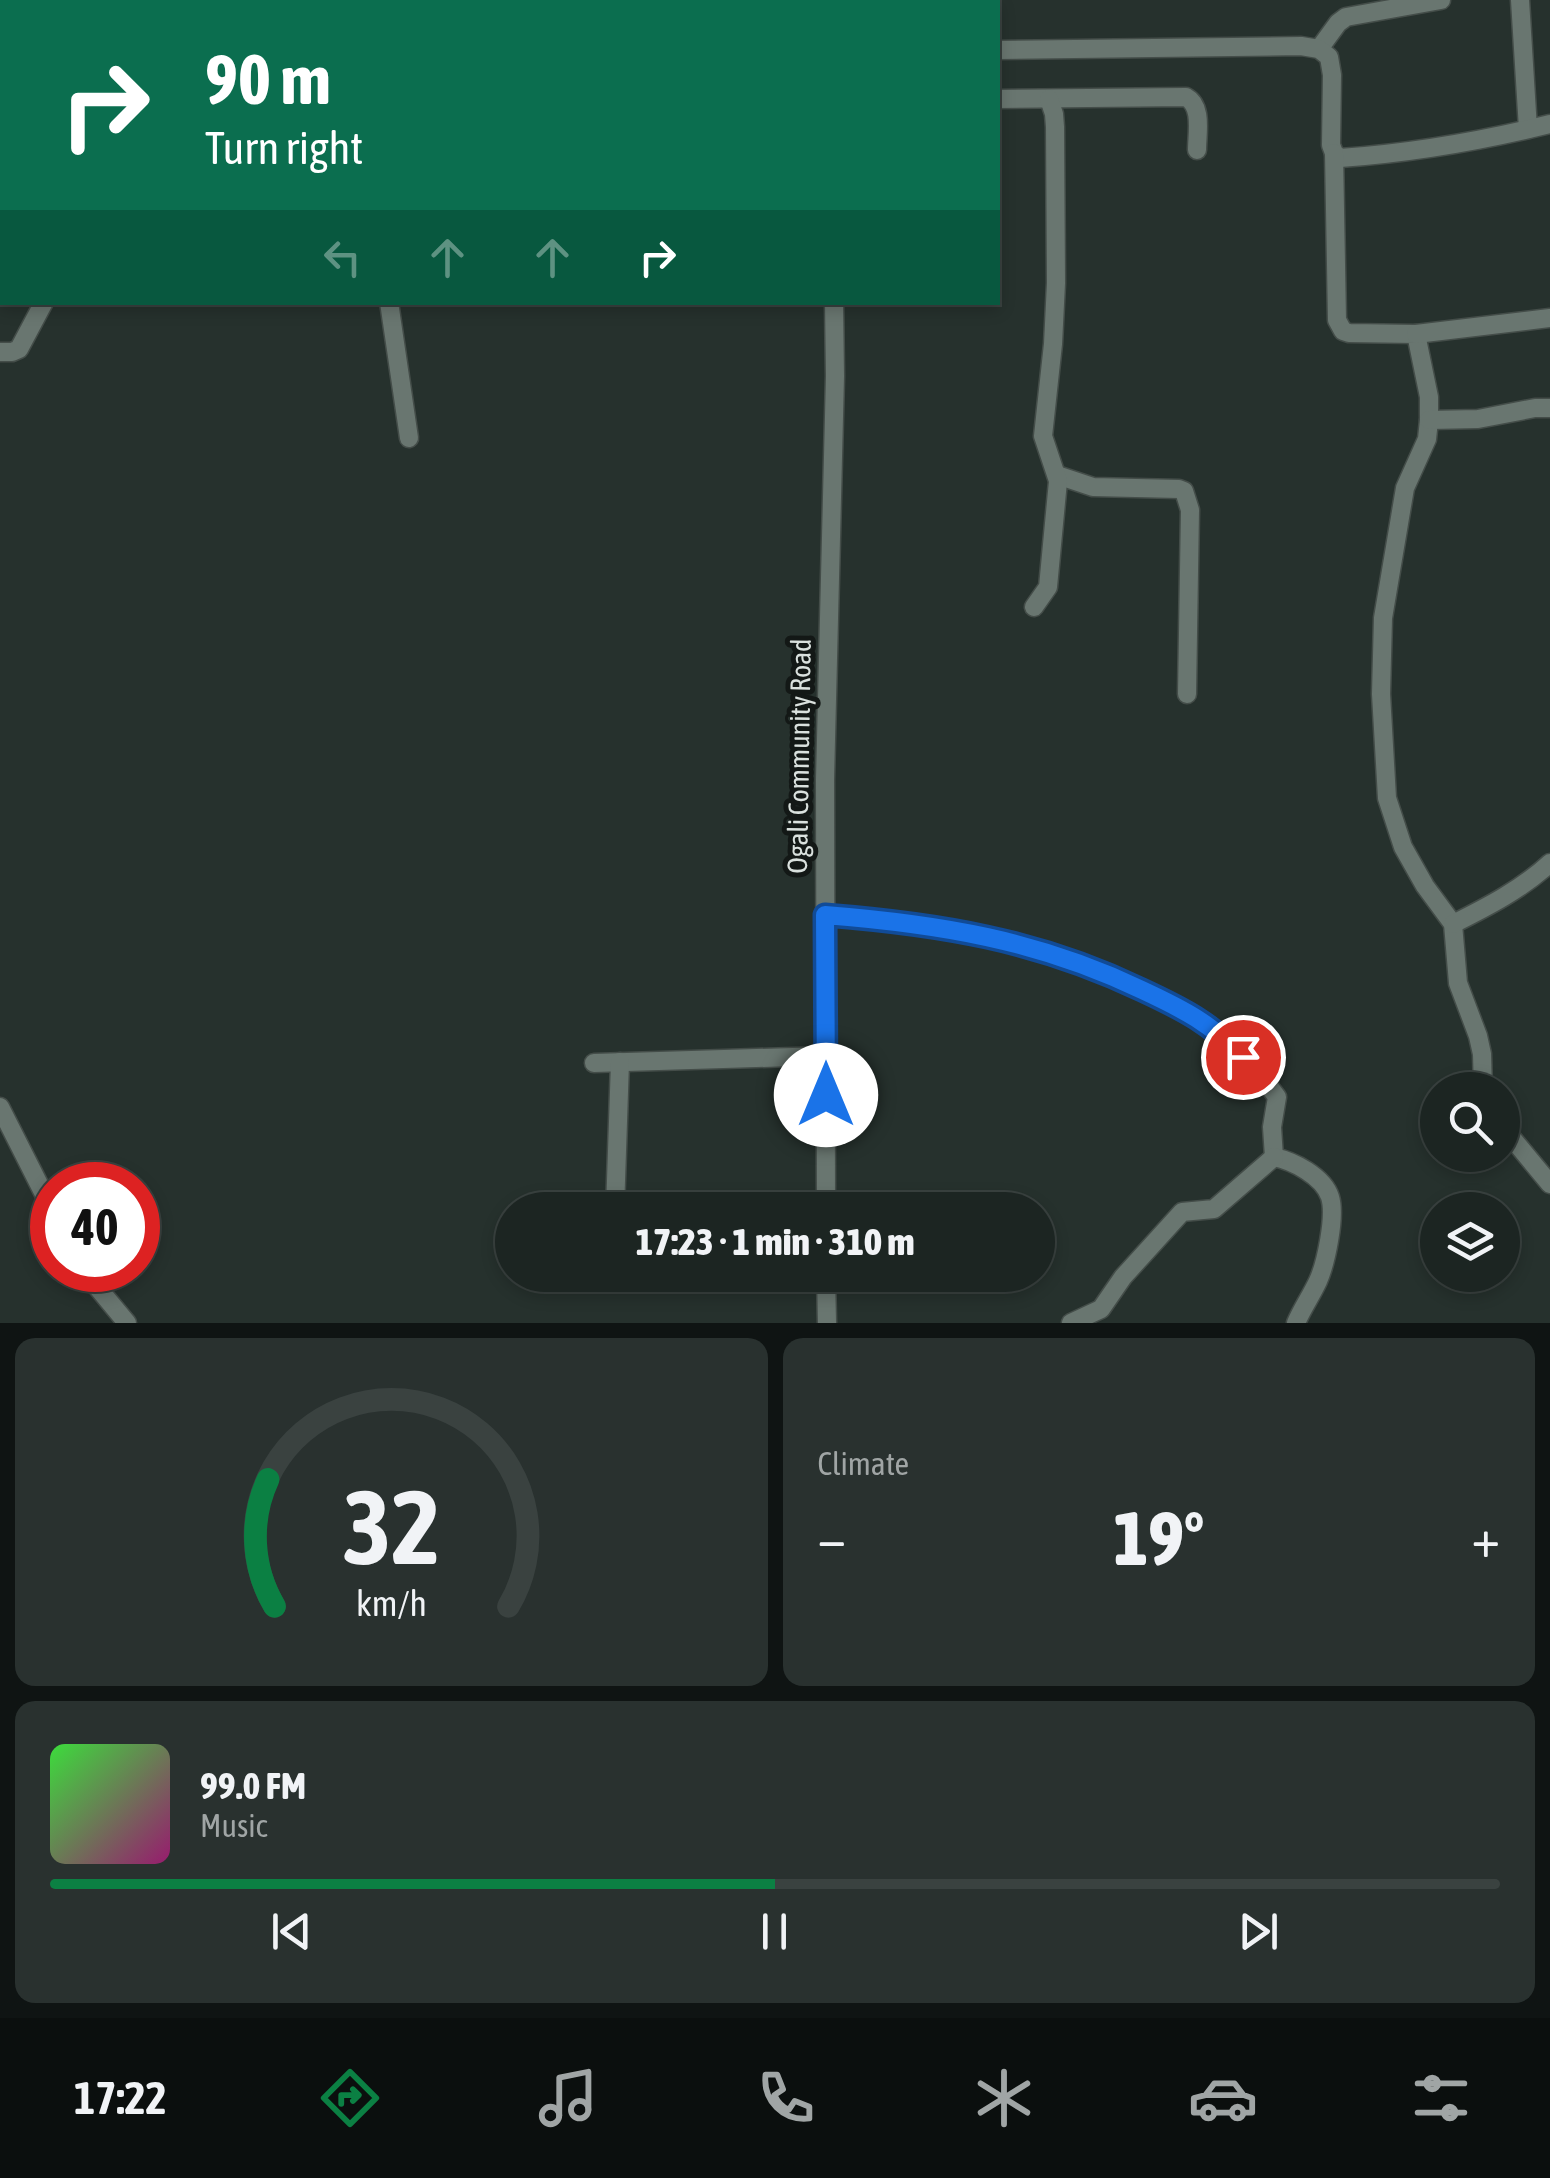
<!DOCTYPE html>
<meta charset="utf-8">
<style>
body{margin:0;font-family:"Asap Condensed",sans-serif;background:#29312f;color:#f1f3f6;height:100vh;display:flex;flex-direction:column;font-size:38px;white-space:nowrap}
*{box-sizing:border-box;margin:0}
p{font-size:32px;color:#a0a5a5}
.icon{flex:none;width:55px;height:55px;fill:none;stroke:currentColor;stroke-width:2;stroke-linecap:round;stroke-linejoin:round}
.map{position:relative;height:1323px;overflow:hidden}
.details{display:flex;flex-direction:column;gap:15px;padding:15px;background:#0f1413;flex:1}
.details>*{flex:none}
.hud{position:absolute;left:0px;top:0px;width:1000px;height:305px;box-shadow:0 5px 15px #0003,0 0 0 2px #3a4240;background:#0b6e4f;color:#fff;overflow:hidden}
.buttons{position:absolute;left:1420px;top:1072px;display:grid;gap:20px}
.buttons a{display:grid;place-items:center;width:100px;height:100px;border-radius:50%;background:#1c2522;box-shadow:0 5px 15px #0003,0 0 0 2px #3a4240;font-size:50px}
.speed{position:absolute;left:30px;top:1162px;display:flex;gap:20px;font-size:50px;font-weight:700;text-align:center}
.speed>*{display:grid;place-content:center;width:130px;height:130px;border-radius:50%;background:#1c2522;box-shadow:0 5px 15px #0003,0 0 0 2px #3a4240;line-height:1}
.speed .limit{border:15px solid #d22;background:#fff;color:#111}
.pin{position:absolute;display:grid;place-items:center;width:85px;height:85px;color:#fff;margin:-42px;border:5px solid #fff;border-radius:50%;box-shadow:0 2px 10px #0007}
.me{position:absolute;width:110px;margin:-55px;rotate:0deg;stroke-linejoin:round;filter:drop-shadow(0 0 8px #0008)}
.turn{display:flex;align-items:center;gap:35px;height:210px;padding:0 40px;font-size:45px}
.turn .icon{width:130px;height:130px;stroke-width:2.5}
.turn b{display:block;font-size:70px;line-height:85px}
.lanes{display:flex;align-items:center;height:95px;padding:0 40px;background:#0003;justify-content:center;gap:50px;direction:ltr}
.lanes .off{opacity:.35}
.big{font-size:75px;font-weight:800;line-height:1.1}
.details .tile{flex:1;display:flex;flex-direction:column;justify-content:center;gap:15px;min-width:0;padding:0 35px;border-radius:20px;background:#29312f}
.details .dial{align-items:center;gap:0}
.dial svg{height:260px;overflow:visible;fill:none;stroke:#3a4240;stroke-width:7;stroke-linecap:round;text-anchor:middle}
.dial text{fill:#f1f3f6;stroke:none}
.song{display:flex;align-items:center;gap:30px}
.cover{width:120px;height:120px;border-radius:15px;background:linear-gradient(135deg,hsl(120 70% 55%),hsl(320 70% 35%))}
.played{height:10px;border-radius:5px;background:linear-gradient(90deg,#0b8043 50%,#3a4240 50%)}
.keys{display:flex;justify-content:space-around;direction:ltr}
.heat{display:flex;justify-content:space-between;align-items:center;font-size:55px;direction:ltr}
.details .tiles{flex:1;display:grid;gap:15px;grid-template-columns:1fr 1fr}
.tile:last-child{grid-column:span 2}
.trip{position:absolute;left:495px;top:1192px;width:560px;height:100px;border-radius:50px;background:#1c2522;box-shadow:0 5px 15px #0003,0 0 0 2px #3a4240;font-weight:800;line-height:100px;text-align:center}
.dock{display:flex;height:160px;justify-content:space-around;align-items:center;background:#0b0f0e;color:#a0a5a5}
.dock .icon{width:70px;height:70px}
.dock .on{color:#0b8043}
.dock b{font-size:45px;color:#f1f3f6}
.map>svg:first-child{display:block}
</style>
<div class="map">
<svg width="1550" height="1323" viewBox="0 0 1550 1323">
<rect width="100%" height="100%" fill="#26312d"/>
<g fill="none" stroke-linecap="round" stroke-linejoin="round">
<g stroke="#444d49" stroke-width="21">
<g id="minor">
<polyline points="247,0 247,2"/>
<polyline points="1520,0 1528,129"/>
<polyline points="142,2 142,0"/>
<polyline points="837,2 837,0"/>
<polyline points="1319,49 1338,23 1346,17 1441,0"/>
<path d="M998,50L1301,46L1319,49L1329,57L1332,75L1331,145L1334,153L1340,158C1411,153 1481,141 1550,124"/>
<path d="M998,99L1186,97C1203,106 1197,133 1197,150"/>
<polyline points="1334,153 1337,320 1343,331 1349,333 1416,334 1429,397 1429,420 1427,439 1405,488 1383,618 1381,694 1387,798 1403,847 1425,886 1453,924 1458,983 1478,1036 1482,1054 1483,1090"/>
<polyline points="389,302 409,438"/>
<polyline points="1416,334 1550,318"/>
<polyline points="0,352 12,352 19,349 44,302"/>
<polyline points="1429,420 1478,419 1535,408 1550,408"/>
<polyline points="1057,475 1093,487 1179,489 1184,491 1190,510 1187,694"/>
<polyline points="1034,607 1048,587 1058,481 1043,436 1053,344 1056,283 1055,127 1054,114 1049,99"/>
<path d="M825,915C939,924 1037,940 1142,989C1165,1000 1188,1010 1209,1025C1235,1044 1258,1071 1277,1097L1272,1127L1274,1157"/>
<path d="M1453,924C1487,907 1522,889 1550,863"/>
<polyline points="594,1063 825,1056"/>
<polyline points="0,1107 52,1210"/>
<polyline points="1502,1126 1550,1184"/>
<path d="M1274,1157C1293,1161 1323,1176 1330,1197C1336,1216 1326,1263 1318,1281C1311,1296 1302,1309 1296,1323"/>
<polyline points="615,1210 620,1062"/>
<polyline points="826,1210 825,780 835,376 834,302"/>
<polyline points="83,1270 127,1323"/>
<polyline points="826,1275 827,1323"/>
<polyline points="1071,1323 1101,1309 1123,1277 1182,1212 1214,1209 1274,1157"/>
</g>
</g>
<use href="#minor" stroke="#697670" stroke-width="18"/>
</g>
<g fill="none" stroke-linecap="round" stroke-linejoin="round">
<g stroke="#114b97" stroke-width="25">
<path id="route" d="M826,1095L825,915C939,924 1038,940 1142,990C1185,1010 1210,1023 1243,1057"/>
</g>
<use href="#route" stroke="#1a73e8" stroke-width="18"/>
</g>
<g text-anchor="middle" stroke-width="10" stroke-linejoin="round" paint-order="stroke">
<g font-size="28" fill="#dae1de" stroke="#131816">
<text transform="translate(799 756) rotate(-89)" y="10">Ogali Community Road</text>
</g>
</g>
</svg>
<div class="buttons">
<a><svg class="icon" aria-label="search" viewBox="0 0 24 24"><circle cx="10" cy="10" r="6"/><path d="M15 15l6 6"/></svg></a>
<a><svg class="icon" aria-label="layers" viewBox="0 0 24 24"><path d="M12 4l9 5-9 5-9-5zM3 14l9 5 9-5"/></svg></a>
</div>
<div class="speed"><div class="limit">40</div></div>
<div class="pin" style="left:1243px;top:1057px;background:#d93025"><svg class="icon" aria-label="arrive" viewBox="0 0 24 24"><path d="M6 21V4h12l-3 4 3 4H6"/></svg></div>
<svg class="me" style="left:826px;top:1095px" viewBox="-20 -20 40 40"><circle r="19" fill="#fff"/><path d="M0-13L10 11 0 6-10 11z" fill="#1a73e8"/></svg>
<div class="trip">17:23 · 1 min · 310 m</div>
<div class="hud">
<div class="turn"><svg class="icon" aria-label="right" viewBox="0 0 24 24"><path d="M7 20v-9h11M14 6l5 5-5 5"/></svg><div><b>90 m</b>Turn right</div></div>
<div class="lanes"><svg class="icon off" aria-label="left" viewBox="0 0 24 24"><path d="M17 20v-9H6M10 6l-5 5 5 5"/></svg><svg class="icon off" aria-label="ahead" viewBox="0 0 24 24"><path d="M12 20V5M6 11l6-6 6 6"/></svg><svg class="icon off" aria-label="ahead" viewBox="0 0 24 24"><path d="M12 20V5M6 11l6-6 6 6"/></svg><svg class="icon" aria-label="right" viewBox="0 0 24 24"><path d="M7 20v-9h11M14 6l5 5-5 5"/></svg></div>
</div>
</div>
<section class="details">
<div class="tiles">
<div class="tile dial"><svg viewBox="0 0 100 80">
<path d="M14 69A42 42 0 1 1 86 69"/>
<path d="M14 69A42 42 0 0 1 12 30" stroke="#0b8043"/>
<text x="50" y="56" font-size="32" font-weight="700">32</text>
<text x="50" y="72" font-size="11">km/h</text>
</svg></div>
<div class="tile"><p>Climate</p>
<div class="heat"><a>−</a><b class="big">19°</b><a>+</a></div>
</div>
<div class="tile">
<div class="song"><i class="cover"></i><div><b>99.0 FM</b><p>Music</p></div></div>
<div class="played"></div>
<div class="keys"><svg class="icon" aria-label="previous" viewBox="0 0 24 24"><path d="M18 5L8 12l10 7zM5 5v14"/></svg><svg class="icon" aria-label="pause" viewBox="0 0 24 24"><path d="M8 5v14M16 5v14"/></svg><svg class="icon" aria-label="next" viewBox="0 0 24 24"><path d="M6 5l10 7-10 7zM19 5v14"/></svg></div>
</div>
</div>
</section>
<nav class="dock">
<b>17:22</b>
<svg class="icon on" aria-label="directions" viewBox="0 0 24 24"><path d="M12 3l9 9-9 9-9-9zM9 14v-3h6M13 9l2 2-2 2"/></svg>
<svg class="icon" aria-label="music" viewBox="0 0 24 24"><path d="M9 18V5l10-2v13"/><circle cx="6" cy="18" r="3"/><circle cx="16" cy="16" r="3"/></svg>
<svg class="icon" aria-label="phone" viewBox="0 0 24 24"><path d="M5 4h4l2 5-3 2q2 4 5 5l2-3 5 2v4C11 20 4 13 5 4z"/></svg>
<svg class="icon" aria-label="climate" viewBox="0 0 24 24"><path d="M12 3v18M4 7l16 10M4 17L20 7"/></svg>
<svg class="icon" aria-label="car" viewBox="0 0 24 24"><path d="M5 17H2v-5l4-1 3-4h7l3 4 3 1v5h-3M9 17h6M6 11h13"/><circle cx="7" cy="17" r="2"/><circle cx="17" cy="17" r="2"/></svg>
<svg class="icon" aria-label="filters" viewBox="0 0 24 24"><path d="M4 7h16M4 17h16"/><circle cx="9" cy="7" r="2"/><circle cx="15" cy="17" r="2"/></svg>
</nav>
